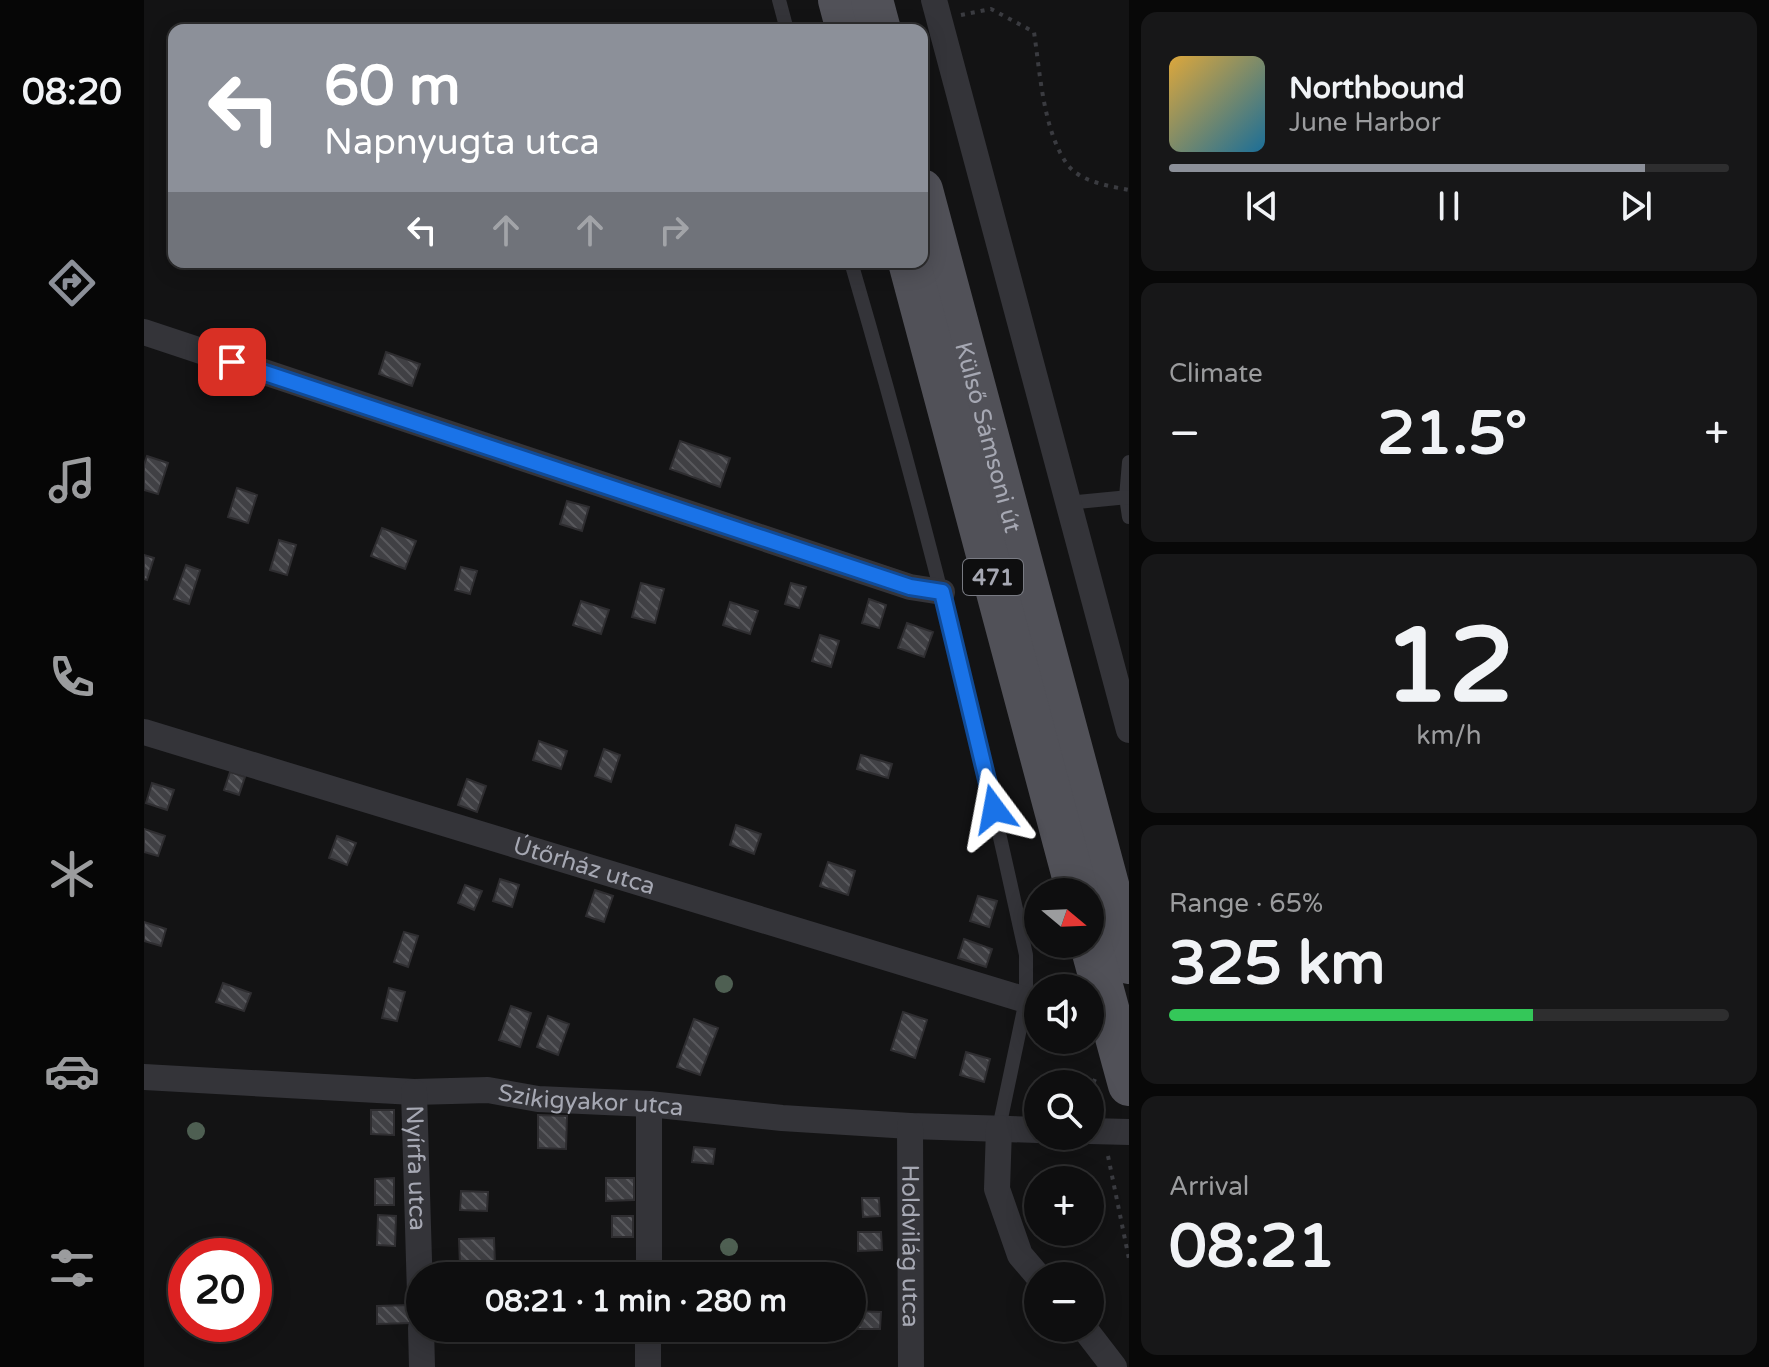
<!DOCTYPE html>
<meta charset="utf-8">
<style>
body{margin:0;font-family:"Varela Round",sans-serif;background:#171718;color:#f1f3f6;height:100vh;display:flex;flex-direction:column;font-size:30px;white-space:nowrap}
*{box-sizing:border-box;margin:0}
p{font-size:26px;color:#9b9c9e}
.icon{flex:none;width:44px;height:44px;fill:none;stroke:currentColor;stroke-width:2;stroke-linecap:round;stroke-linejoin:round}
.map{position:relative;flex:1;overflow:hidden}
.details{display:flex;flex-direction:column;gap:12px;padding:12px;background:#080808;width:640px}
.details>*{flex:none}
.top-card{position:absolute;left:24px;top:24px;width:760px;height:244px;border-radius:16px;box-shadow:0 4px 20px #0003,0 0 0 2px #2e2e2f;background:#8c9099;color:#fff;overflow:hidden}
.needle{width:52px;rotate:109deg}
.buttons{position:absolute;left:880px;top:878px;display:grid;gap:16px}
.buttons a{display:grid;place-items:center;width:80px;height:80px;border-radius:50%;background:#0e0e0f;box-shadow:0 4px 20px #0003,0 0 0 2px #2e2e2f;font-size:40px}
.speed{position:absolute;left:24px;top:1238px;display:flex;gap:16px;font-size:40px;font-weight:700;text-align:center}
.speed>*{display:grid;place-content:center;width:104px;height:104px;border-radius:50%;background:#0e0e0f;box-shadow:0 4px 20px #0003,0 0 0 2px #2e2e2f;line-height:1}
.speed .limit{border:12px solid #d22;background:#fff;color:#111}
.pin{position:absolute;display:grid;place-items:center;width:68px;height:68px;color:#fff;margin:-34px;border-radius:16px;box-shadow:0 4px 12px #0006}
.me{position:absolute;width:88px;margin:-44px;rotate:347deg;stroke-linejoin:round;filter:drop-shadow(0 0 6px #0008)}
.turn{display:flex;align-items:center;gap:28px;height:168px;padding:0 24px;font-size:36px}
.turn .icon{width:104px;height:104px;stroke-width:2.5}
.turn b{display:block;font-size:56px;line-height:68px}
.lanes{display:flex;align-items:center;height:76px;padding:0 24px;background:#0003;justify-content:center;gap:40px;direction:ltr}
.lanes .off{opacity:.35}
.big{font-size:60px;font-weight:800;line-height:1.1}
.details .widget{flex:1;display:flex;flex-direction:column;justify-content:center;gap:12px;min-width:0;padding:0 28px;border-radius:16px;background:#171718}
.details .dial{align-items:center;gap:0}
.dial b{font-size:104px;line-height:1}
.song{display:flex;align-items:center;gap:24px}
.cover{width:96px;height:96px;border-radius:12px;background:linear-gradient(135deg,hsl(40 70% 55%),hsl(200 70% 35%))}
.played{height:8px;border-radius:4px;background:linear-gradient(90deg,#8c9099 85%,#2e2e2f 85%)}
.keys{display:flex;justify-content:space-around;direction:ltr}
.heat{display:flex;justify-content:space-between;align-items:center;font-size:44px;direction:ltr}
.charge{height:12px;border-radius:6px;background:linear-gradient(90deg,#34c759 65%,#2e2e2f 0)}
.trip{position:absolute;left:262px;top:1262px;width:460px;height:80px;border-radius:40px;background:#0e0e0f;box-shadow:0 4px 20px #0003,0 0 0 2px #2e2e2f;font-weight:800;line-height:80px;text-align:center}
main{display:flex;flex:1;min-height:0}
.tabs{display:flex;flex-direction:column;width:144px;justify-content:space-around;align-items:center;background:#060606;color:#9b9c9e}
.tabs .icon{width:56px;height:56px}
.tabs .current{color:#8c9099}
.tabs b{font-size:36px;color:#f1f3f6}
.map>svg:first-child{display:block}
</style>
<main>
<nav class="tabs">
<b>08:20</b>
<svg class="icon current" aria-label="directions" viewBox="0 0 24 24"><path d="M12 3l9 9-9 9-9-9zM9 14v-3h6M13 9l2 2-2 2"/></svg>
<svg class="icon" aria-label="music" viewBox="0 0 24 24"><path d="M9 18V5l10-2v13"/><circle cx="6" cy="18" r="3"/><circle cx="16" cy="16" r="3"/></svg>
<svg class="icon" aria-label="phone" viewBox="0 0 24 24"><path d="M5 4h4l2 5-3 2q2 4 5 5l2-3 5 2v4C11 20 4 13 5 4z"/></svg>
<svg class="icon" aria-label="climate" viewBox="0 0 24 24"><path d="M12 3v18M4 7l16 10M4 17L20 7"/></svg>
<svg class="icon" aria-label="car" viewBox="0 0 24 24"><path d="M5 17H2v-5l4-1 3-4h7l3 4 3 1v5h-3M9 17h6M6 11h13"/><circle cx="7" cy="17" r="2"/><circle cx="17" cy="17" r="2"/></svg>
<svg class="icon" aria-label="filters" viewBox="0 0 24 24"><path d="M4 7h16M4 17h16"/><circle cx="9" cy="7" r="2"/><circle cx="15" cy="17" r="2"/></svg>
</nav>
<div class="map">
<svg width="985" height="1367" viewBox="0 0 985 1367">
<defs>
<pattern id="building-back-hatch" width="6" height="6" patternUnits="userSpaceOnUse" patternTransform="scale(2)"><rect width="6" height="6" fill="#404044"/><path d="M-1 5l2 2M0 0l6 6M5-1l2 2" fill="none" stroke="#59595d"/></pattern>
</defs>
<rect width="100%" height="100%" fill="#131314"/>
<g fill="url(#building-back-hatch)" stroke="#2e2d30" stroke-width="2">
<polygon points="242,352 276,364 268,386 235,374"/>
<polygon points="536,441 586,458 576,487 526,469"/>
<polygon points="3,456 24,463 14,494 0,490 0,465"/>
<polygon points="93,488 113,495 104,523 84,517"/>
<polygon points="423,501 445,507 438,531 416,524"/>
<polygon points="238,528 272,541 261,569 227,556"/>
<polygon points="135,540 152,545 143,575 126,570"/>
<polygon points="0,555 10,558 3,580 0,579"/>
<polygon points="42,565 56,570 45,604 30,599"/>
<polygon points="317,567 333,571 326,594 311,590"/>
<polygon points="497,583 520,589 511,623 488,617"/>
<polygon points="647,583 662,587 655,608 641,604"/>
<polygon points="725,599 742,605 735,628 718,623"/>
<polygon points="437,601 465,610 457,634 429,625"/>
<polygon points="586,602 614,611 606,634 579,625"/>
<polygon points="763,623 789,632 780,657 754,648"/>
<polygon points="676,635 695,641 687,667 668,661"/>
<polygon points="395,741 423,751 417,769 389,760"/>
<polygon points="460,749 476,755 467,782 451,776"/>
<polygon points="717,755 748,764 744,778 713,769"/>
<polygon points="86,772 101,777 95,795 80,790"/>
<polygon points="323,779 342,786 333,812 314,805"/>
<polygon points="8,783 30,790 23,810 2,803"/>
<polygon points="592,825 617,834 610,854 586,845"/>
<polygon points="0,829 21,836 14,856 0,852"/>
<polygon points="193,836 212,843 203,865 185,858"/>
<polygon points="684,862 711,871 704,895 676,886"/>
<polygon points="356,879 375,885 368,907 349,901"/>
<polygon points="321,885 338,891 330,910 314,903"/>
<polygon points="451,890 469,896 460,922 442,916"/>
<polygon points="834,896 853,901 845,927 826,921"/>
<polygon points="0,922 22,929 17,946 0,941"/>
<polygon points="260,932 274,936 264,967 250,962"/>
<polygon points="820,939 848,949 842,967 814,958"/>
<polygon points="79,983 107,993 100,1011 72,1002"/>
<polygon points="245,988 261,992 253,1021 238,1018"/>
<polygon points="367,1006 387,1013 376,1047 355,1040"/>
<polygon points="759,1012 783,1020 771,1058 747,1050"/>
<polygon points="404,1016 425,1024 414,1055 393,1047"/>
<polygon points="550,1019 574,1028 556,1075 533,1067"/>
<polygon points="822,1052 846,1059 840,1082 816,1075"/>
<polygon points="227,1110 250,1110 250,1135 227,1134"/>
<polygon points="394,1115 423,1116 422,1149 394,1148"/>
<polygon points="550,1147 571,1149 569,1164 548,1162"/>
<polygon points="250,1178 250,1205 231,1205 231,1179"/>
<polygon points="462,1178 490,1178 490,1200 462,1201"/>
<polygon points="317,1191 344,1192 343,1211 316,1210"/>
<polygon points="718,1198 735,1198 736,1216 719,1217"/>
<polygon points="234,1215 252,1216 251,1246 233,1245"/>
<rect x="468" y="1216" width="21" height="21"/>
<polygon points="714,1232 737,1232 738,1250 714,1251"/>
<polygon points="350,1238 351,1264 316,1265 315,1239"/>
<polygon points="267,1305 268,1323 233,1324 233,1306"/>
<polygon points="708,1311 737,1312 736,1329 704,1329 708,1328"/>
<rect x="550" y="1328" width="22" height="15"/>
</g>
<g fill="none" stroke-linecap="round" stroke-linejoin="round">
<g stroke="#3a3b40" stroke-width="4" stroke-dasharray="4 6" stroke-linecap="butt">
<path d="M817,15L847,9L890,32C896,72 899,130 923,164C936,182 965,186 985,190"/>
<polyline points="951,1079 947,1088 953,1108"/>
<polyline points="964,1156 985,1259"/>
</g>
<g stroke="#343439" stroke-width="14">
<polyline points="635,0 643,30"/>
<path d="M707,262C774,491 832,722 882,955V1000L855,1128"/>
<polyline points="985,462 982,497 985,517"/>
<polyline points="923,503 985,497"/>
</g>
<g stroke="#343439" stroke-width="26">
<polyline points="790,0 985,730"/>
<polyline points="0,332 766,587 798,592"/>
<path id="s1" d="M0,732L882,1000"/>
<path id="s2" d="M0,1077L270,1092L344,1090L394,1099L505,1104L638,1118L766,1126L894,1130"/>
<path id="s3" d="M270,1092L276,1294"/>
<path id="s4" d="M766,1126L767,1367"/>
<polyline points="855,1128 853,1189 876,1255 894,1276"/>
<polyline points="946,1131 985,1132"/>
<polyline points="505,1276 505,1104"/>
<polyline points="277,1328 278,1367"/>
<polyline points="940,1328 970,1367"/>
<polyline points="504,1367 504,1328"/>
</g>
<g stroke="#515158" stroke-width="42">
<polyline points="695,0 703,30"/>
<polyline points="728,0 736,30"/>
<path id="s5" d="M778,190L985,963"/>
<polyline points="765,262 933,892"/>
<polyline points="946,942 985,1085"/>
</g>
</g>
<g fill="#4e5f52">
<circle cx="580" cy="984" r="9"/>
<circle cx="52" cy="1131" r="9"/>
<circle cx="585" cy="1247" r="9"/>
</g>
<g fill="none" stroke-linecap="round" stroke-linejoin="round">
<g stroke="#114b97" stroke-width="20">
<polyline id="route" points="88,362 766,587 798,592 850,809"/>
</g>
<use href="#route" stroke="#1a73e8" stroke-width="14"/>
</g>
<g text-anchor="middle" stroke-width="6" stroke-linejoin="round" paint-order="stroke">
<rect fill="#0e0e0f" stroke="#787a82" stroke-width="2" x="819" y="559" width="60" height="36" rx="6"/>
<g font-size="22" font-weight="bold" fill="#a6a8b3">
<text x="849" y="585">471</text>
</g>
<g font-size="24" fill="#a6a8b3" stroke="#0e0e0f">
<text dy="8" stroke="none"><textPath href="#s5" startOffset="256">Külső Sámsoni út</textPath></text>
<text dy="8" stroke="none"><textPath href="#s1" startOffset="460">Útőrház utca</textPath></text>
<text dy="8" stroke="none"><textPath href="#s2" startOffset="448">Szikigyakor utca</textPath></text>
<text dy="8" stroke="none"><textPath href="#s3" startOffset="76">Nyírfa utca</textPath></text>
<text dy="8" stroke="none"><textPath href="#s4" startOffset="120">Holdvilág utca</textPath></text>
</g>
</g>
</svg>
<div class="buttons">
<a><svg class="needle" viewBox="-14 -14 28 28"><path d="M0-13l5 13h-10z" fill="#e53935"/><path d="M0 13l5-13h-10z" fill="#9b9c9e"/></svg></a>
<a><svg class="icon" aria-label="sound" viewBox="0 0 24 24"><path d="M4 9h4l5-4v14l-5-4H4zM17 9q2 3 0 6"/></svg></a>
<a><svg class="icon" aria-label="search" viewBox="0 0 24 24"><circle cx="10" cy="10" r="6"/><path d="M15 15l6 6"/></svg></a>
<a>+</a>
<a>−</a>
</div>
<div class="speed"><div class="limit">20</div></div>
<div class="pin" style="left:88px;top:362px;background:#d93025"><svg class="icon" aria-label="arrive" viewBox="0 0 24 24"><path d="M6 21V4h12l-3 4 3 4H6"/></svg></div>
<svg class="me" style="left:850px;top:809px" viewBox="-20 -20 40 40"><path d="M0-17L14 15 0 8-14 15z" fill="#1a73e8" stroke="#fff" stroke-width="4"/></svg>
<div class="trip">08:21 · 1 min · 280 m</div>
<div class="top-card">
<div class="turn"><svg class="icon" aria-label="left" viewBox="0 0 24 24"><path d="M17 20v-9H6M10 6l-5 5 5 5"/></svg><div><b>60 m</b>Napnyugta utca</div></div>
<div class="lanes"><svg class="icon" aria-label="left" viewBox="0 0 24 24"><path d="M17 20v-9H6M10 6l-5 5 5 5"/></svg><svg class="icon off" aria-label="ahead" viewBox="0 0 24 24"><path d="M12 20V5M6 11l6-6 6 6"/></svg><svg class="icon off" aria-label="ahead" viewBox="0 0 24 24"><path d="M12 20V5M6 11l6-6 6 6"/></svg><svg class="icon off" aria-label="right" viewBox="0 0 24 24"><path d="M7 20v-9h11M14 6l5 5-5 5"/></svg></div>
</div>
</div>
<section class="details">
<div class="widget">
<div class="song"><i class="cover"></i><div><b>Northbound</b><p>June Harbor</p></div></div>
<div class="played"></div>
<div class="keys"><svg class="icon" aria-label="previous" viewBox="0 0 24 24"><path d="M18 5L8 12l10 7zM5 5v14"/></svg><svg class="icon" aria-label="pause" viewBox="0 0 24 24"><path d="M8 5v14M16 5v14"/></svg><svg class="icon" aria-label="next" viewBox="0 0 24 24"><path d="M6 5l10 7-10 7zM19 5v14"/></svg></div>
</div>
<div class="widget"><p>Climate</p>
<div class="heat"><a>−</a><b class="big">21.5°</b><a>+</a></div>
</div>
<div class="widget dial"><b>12</b><p>km/h</p></div>
<div class="widget"><p>Range · 65%</p><b class="big">325 km</b><div class="charge"></div></div>
<div class="widget"><p>Arrival</p><b class="big">08:21</b></div>
</section>
</main>
